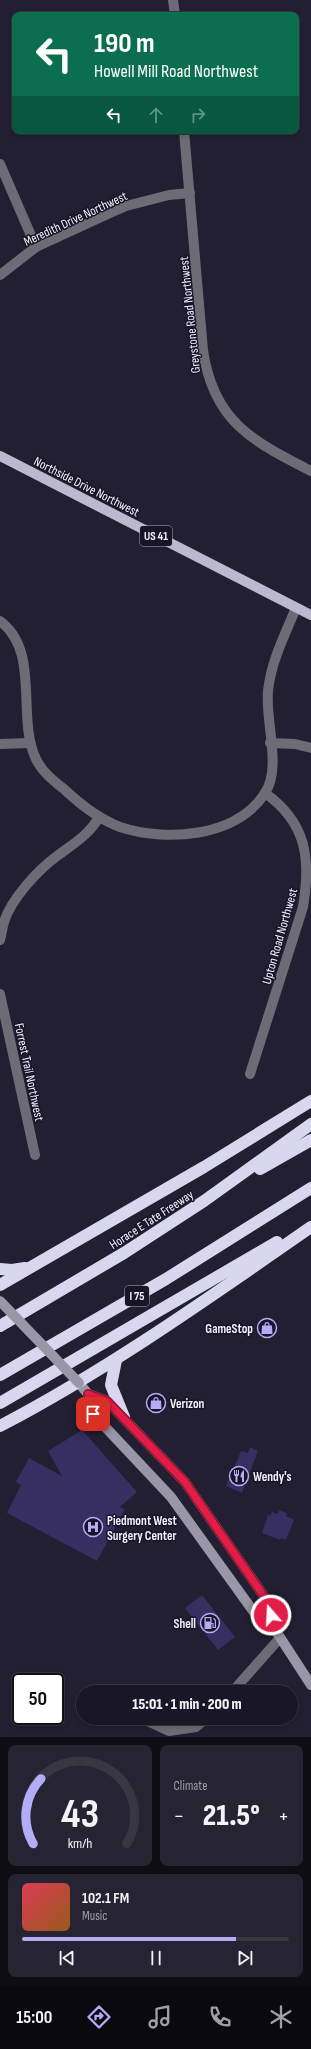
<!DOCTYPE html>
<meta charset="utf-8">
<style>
body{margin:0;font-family:"Sofia Sans Condensed",sans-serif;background:#262432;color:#f1f3f6;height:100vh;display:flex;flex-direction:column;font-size:15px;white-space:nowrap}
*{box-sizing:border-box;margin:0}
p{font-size:13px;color:#9f9fa7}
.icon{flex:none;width:22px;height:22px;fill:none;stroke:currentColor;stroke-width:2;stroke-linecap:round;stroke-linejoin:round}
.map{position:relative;height:1737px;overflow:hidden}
.panel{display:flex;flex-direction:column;gap:8px;padding:8px;background:#0e0d14;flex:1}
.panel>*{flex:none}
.guide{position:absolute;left:12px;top:12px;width:287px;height:122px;border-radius:8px;box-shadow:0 2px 6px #0003,0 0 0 1px #373642;background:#0b6e4f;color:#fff;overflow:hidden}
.speed{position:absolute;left:12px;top:1673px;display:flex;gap:8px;font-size:20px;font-weight:700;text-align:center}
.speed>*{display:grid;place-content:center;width:52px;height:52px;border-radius:50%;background:#191725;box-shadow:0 2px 6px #0003,0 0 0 1px #373642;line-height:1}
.speed .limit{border:2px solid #111;border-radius:6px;background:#fff;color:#111}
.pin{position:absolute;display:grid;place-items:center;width:34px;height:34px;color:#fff;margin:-17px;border-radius:8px;box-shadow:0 2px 6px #0006}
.me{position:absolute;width:44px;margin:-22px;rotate:341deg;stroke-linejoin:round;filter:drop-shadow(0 0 3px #0008)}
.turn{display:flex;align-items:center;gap:14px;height:84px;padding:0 16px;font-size:18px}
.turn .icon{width:52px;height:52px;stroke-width:2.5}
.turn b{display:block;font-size:28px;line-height:34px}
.lanes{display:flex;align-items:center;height:38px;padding:0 16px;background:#0003;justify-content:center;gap:20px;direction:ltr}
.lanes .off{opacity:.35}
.big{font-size:30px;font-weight:800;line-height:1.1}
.panel .card{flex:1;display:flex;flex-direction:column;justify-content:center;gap:6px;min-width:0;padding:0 14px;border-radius:8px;background:#262432}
.panel .dial{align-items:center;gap:0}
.dial svg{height:104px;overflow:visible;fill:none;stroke:#373642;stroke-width:7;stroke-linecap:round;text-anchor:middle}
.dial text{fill:#f1f3f6;stroke:none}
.song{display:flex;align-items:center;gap:12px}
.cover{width:48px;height:48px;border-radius:6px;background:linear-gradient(135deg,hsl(350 70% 55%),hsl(30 70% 35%))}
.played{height:4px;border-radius:2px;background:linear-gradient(90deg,#b5acf8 80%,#373642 80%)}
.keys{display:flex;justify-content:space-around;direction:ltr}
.heat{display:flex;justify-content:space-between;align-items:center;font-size:22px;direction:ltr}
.panel .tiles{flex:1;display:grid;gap:8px;grid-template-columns:1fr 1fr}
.card:last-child{grid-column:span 2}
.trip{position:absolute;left:76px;top:1685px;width:222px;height:40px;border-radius:20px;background:#191725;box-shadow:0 2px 6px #0003,0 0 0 1px #373642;font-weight:800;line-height:40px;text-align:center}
.dock{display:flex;height:64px;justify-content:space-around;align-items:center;background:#0a090f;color:#9f9fa7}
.dock .icon{width:28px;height:28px}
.dock .active{color:#b5acf8}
.dock b{font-size:18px;color:#f1f3f6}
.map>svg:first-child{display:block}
</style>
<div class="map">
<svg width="311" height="1737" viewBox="0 0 311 1737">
<rect width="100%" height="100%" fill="#211f31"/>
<g fill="#372e62">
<polygon points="82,1430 137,1492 120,1507 125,1509 97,1561 7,1513 21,1485 16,1482 29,1458 62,1476 48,1451"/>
<polygon points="250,1447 258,1451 242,1493 226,1486 241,1451 248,1453"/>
<polygon points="279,1510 287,1513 286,1516 294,1520 286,1540 281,1538 280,1540 262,1533 268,1515 270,1516 272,1512 277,1514"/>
<polygon points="202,1595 235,1637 218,1650 185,1608"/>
</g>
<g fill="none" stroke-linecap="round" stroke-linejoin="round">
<g stroke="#6d6c76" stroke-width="10">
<polyline points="173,0 175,15"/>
<path d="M184,131L203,350C213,421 252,441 311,471"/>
<polyline points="0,164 36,247"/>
<polyline points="0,275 36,247 110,213 126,206 169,195 190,193"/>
<path d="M0,621C41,651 16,718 36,759C42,772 54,781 65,790C81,805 99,819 120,827C165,842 236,838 265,793C282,768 265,721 268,691C271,662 285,634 296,608"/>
<polyline points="270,743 295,744 311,748"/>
<polyline points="0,744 30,743"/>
<path d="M0,940C2,934 2,928 4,922C11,899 38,870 57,856C73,844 89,835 99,817"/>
<polyline points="0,994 35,1155"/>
<path d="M250,1074L303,907C311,859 307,823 265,793"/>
<polyline points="232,1692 280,1638"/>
<polyline points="141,1718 169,1731 196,1727 207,1718"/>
</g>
<g stroke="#9997a7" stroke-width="10">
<polyline points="79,1383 88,1394 93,1414 171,1497 256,1615 272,1625 311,1685"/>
<polyline points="88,1394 107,1401 185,1482 270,1605 272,1625"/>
</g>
<polyline stroke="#bab9cd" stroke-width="10" points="0,456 311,615"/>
<g stroke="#d9d7f0" stroke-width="12">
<polyline points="260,1169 311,1140"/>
<polyline points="0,1269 12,1270 25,1268"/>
<polyline points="0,1285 204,1167 311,1101"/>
<polyline points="0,1326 124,1253 204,1201 311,1124"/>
<polyline points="116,1360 111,1385 124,1417"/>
<polyline points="0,1375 166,1279 311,1188"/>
<polyline points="0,1403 277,1242"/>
<path d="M0,1426C109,1369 210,1297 311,1227"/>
</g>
<polyline stroke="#9997a7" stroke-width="10" points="0,1301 79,1383"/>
</g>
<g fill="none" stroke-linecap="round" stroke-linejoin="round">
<g stroke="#92132f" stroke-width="10">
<polyline id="route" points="93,1414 88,1394 107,1401 185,1482 270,1605 271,1615"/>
</g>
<use href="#route" stroke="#e11d48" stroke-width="7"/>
</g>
<defs>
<g id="shop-ring" transform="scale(1)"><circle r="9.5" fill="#181527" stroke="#b5acf8" stroke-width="1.5"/><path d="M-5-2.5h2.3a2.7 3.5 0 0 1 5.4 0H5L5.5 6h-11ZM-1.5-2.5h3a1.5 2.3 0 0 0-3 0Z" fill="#b5acf8"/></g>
<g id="restaurant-ring" transform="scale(1)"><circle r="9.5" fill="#181527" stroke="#b5acf8" stroke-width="1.5"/><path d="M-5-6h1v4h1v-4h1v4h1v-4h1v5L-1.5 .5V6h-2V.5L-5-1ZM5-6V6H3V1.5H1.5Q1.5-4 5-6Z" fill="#b5acf8"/></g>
<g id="hospital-ring" transform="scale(1)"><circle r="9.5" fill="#181527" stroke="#b5acf8" stroke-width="1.5"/><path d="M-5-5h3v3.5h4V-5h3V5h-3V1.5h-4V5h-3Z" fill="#b5acf8"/></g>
<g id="fuel-ring" transform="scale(1)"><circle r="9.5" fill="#181527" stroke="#b5acf8" stroke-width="1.5"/><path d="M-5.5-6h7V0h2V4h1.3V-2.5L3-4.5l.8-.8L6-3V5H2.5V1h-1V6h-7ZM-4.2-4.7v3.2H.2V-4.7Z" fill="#b5acf8"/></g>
</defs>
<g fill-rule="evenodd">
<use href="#shop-ring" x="267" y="1328"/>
<use href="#shop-ring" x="156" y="1403"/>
<use href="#restaurant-ring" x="239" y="1476"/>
<use href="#hospital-ring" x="93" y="1527"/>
<use href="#fuel-ring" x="210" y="1623"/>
</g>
<g text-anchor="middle" stroke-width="3" stroke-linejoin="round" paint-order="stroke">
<g fill="#181527" stroke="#b1afbe" stroke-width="1">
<rect x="140" y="526" width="32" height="20" rx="3"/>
<rect x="125" y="1286" width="24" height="20" rx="3"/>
</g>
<g font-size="12" font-weight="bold" fill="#f2f1fe">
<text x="156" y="540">US 41</text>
<text x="137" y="1300">I 75</text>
</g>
<g font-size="13" fill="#f2f1fe" stroke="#181527">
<text transform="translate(75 218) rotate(-25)" y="5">Meredith Drive Northwest</text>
<text transform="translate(189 315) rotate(-96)" y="5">Greystone Road Northwest</text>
<text transform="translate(87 486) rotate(27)" y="5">Northside Drive Northwest</text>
<text transform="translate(279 936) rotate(-74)" y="5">Upton Road Northwest</text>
<text transform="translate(30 1072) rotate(78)" y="5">Forrest Trail Northwest</text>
<text transform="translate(151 1219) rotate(-33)" y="5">Horace E Tate Freeway</text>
</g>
<g font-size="13" font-weight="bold" fill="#f2f1fe" stroke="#181527" text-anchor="start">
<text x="253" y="1333" text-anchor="end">GameStop</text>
<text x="170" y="1408">Verizon</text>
<text x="253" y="1481">Wendy's</text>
<text x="107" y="1525">Piedmont West<tspan x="107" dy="15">Surgery Center</tspan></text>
<text x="196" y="1628" text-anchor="end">Shell</text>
</g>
</g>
</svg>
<div class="speed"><div class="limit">50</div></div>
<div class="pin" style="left:93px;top:1414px;background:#d93025"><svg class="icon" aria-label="arrive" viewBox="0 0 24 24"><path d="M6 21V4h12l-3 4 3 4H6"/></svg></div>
<svg class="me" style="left:271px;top:1615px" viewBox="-20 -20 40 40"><circle r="17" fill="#e11d48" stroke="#fff" stroke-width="3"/><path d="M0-11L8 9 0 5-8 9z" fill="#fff"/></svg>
<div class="trip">15:01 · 1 min · 200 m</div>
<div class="guide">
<div class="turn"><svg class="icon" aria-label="left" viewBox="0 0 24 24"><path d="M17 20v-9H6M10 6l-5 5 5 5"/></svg><div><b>190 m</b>Howell Mill Road Northwest</div></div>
<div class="lanes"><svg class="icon" aria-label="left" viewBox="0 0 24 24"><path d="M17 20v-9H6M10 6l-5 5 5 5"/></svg><svg class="icon off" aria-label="ahead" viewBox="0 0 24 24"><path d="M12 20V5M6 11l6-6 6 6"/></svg><svg class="icon off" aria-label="right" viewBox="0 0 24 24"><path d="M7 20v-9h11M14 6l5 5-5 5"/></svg></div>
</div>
</div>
<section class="panel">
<div class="tiles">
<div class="card dial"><svg viewBox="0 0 100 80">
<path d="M14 69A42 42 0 1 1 86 69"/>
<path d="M14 69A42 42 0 0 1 20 19" stroke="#b5acf8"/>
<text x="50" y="56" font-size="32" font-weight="700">43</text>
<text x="50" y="72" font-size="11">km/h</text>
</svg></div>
<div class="card"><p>Climate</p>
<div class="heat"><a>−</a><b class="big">21.5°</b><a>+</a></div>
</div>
<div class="card">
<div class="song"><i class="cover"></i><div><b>102.1 FM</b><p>Music</p></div></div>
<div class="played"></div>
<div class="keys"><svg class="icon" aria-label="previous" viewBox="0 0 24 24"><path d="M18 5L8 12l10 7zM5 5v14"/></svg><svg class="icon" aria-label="pause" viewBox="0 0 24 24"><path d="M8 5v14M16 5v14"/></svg><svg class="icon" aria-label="next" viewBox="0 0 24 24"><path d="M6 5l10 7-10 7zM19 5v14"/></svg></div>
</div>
</div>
</section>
<nav class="dock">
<b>15:00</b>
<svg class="icon active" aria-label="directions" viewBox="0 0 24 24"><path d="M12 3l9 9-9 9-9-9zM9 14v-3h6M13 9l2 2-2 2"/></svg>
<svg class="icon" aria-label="music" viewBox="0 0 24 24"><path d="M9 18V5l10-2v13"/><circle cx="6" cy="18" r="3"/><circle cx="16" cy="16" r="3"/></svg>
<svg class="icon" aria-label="phone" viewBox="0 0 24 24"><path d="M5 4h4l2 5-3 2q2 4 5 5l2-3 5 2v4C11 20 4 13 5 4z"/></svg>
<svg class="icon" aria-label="climate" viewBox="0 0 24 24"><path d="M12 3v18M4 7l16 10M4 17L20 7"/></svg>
</nav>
